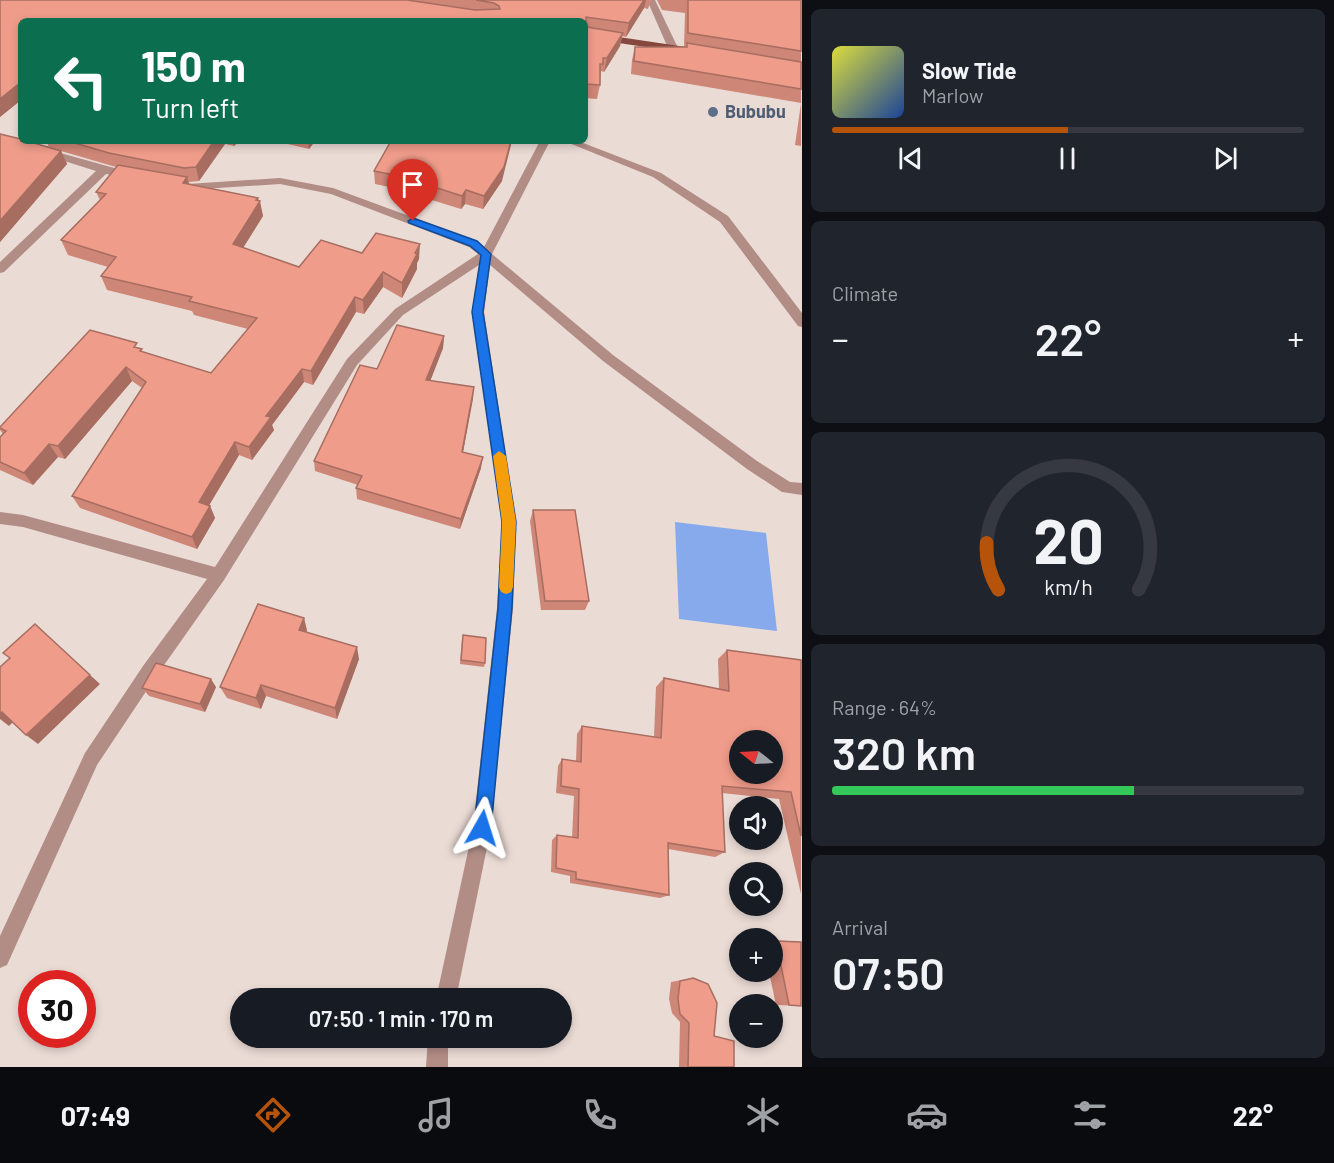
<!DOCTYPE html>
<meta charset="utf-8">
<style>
body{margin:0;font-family:Barlow,sans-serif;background:#20242c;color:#f1f3f6;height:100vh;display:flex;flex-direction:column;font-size:22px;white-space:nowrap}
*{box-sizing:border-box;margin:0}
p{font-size:20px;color:#9ea1a6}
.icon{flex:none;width:33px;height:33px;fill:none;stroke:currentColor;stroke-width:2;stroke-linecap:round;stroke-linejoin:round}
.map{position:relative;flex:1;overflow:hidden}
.drawer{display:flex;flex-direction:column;gap:9px;padding:9px;background:#0d0f14;width:532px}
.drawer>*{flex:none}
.guide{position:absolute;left:18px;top:18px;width:570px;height:126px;border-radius:9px;box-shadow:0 3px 9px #0003;background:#0b6e4f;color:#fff;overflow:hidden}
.needle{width:39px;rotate:288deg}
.fabs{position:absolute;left:729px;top:730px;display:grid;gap:12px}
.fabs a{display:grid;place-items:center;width:54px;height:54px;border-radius:50%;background:#171b24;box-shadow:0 3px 9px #0003;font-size:30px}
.speed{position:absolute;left:18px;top:970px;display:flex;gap:12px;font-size:30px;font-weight:700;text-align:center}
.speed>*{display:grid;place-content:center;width:78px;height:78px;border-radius:50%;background:#171b24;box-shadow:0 3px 9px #0003;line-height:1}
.speed .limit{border:9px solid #d22;background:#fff;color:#111}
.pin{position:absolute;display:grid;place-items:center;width:51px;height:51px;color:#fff;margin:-62px -26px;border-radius:50% 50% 50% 0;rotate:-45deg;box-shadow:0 0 6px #0007}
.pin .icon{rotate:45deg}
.me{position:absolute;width:66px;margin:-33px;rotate:6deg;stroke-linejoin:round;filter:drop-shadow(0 0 4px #0008)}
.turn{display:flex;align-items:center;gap:21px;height:126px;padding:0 24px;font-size:27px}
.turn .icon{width:78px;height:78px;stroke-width:2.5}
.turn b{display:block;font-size:42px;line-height:51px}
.big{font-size:45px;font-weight:600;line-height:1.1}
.drawer .widget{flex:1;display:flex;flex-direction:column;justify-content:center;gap:9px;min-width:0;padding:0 21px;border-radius:9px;background:#20242c}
.drawer .dial{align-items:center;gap:0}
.dial svg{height:156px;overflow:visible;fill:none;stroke:#363941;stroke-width:7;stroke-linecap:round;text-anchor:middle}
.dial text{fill:#f1f3f6;stroke:none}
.song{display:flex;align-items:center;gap:18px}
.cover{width:72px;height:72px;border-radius:9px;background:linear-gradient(135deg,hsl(60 70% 55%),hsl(220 70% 35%))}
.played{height:6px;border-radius:3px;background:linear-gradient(90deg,#b45309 50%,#363941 50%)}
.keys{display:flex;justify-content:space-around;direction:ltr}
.heat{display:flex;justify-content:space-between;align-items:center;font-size:33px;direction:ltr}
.charge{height:9px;border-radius:4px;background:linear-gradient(90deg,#34c759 64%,#363941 0)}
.trip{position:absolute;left:230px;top:988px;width:342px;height:60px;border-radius:30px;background:#171b24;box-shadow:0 3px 9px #0003;font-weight:600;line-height:60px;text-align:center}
.menu{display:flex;height:96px;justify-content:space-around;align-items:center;background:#090b0e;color:#9ea1a6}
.menu .icon{width:42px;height:42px}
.menu .on{color:#b45309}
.menu b{font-size:27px;color:#f1f3f6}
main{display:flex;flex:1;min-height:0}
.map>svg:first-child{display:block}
</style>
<main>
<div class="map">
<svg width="802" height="1067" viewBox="0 0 802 1067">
<rect width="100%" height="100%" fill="#ebdbd5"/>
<polygon fill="#87aaec" points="675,522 766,533 777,631 679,619"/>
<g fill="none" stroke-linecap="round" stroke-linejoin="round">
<g fill="#b28d86" fill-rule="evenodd">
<polygon points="647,0 655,0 678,48 676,50 668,48"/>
<polygon points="540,141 550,141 492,254 613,355 757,461 790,482 802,483 802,495 782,492 747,469 603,361 490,265 484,312 516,522 513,608 491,828 456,999 436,999 473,828 497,608 502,522 472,312 479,265 403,315 357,365 224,580 155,678 97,765 7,965 0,968 0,936 85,753 143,666 207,579 23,527 0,524 0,512 23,515 215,567 347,359 395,309 478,254 469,247 331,194 280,184 187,190 175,185 180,182 187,184 280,178 333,188 477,241 484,247"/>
<polygon points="564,141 578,141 661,173 728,216 802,313 802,327 798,326 720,222 653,177"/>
<polygon points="46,149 136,174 137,176 132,179 106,174 4,272 0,273 0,262 96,171 42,154 42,150"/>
<polygon points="428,1038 448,1038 448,1067 426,1067"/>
</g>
<polygon fill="#86473e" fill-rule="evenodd" points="585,32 686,47 691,50 686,53 585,38"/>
</g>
<g fill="#ce8677">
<polygon points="0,0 651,0 648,9 644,8 626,37 622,36 620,46 604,72 601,71 600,85 597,99 585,98 585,21 21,21 21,100 0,117"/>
<polygon points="657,0 801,0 801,146 795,145 801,103 631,74 632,60 635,47 686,47 684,46 685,13 662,10"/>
<polygon points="0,134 49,147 46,141 239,141 234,146 225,144 199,181 189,182 189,184 258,198 263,216 243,248 299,267 362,253 419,259 417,263 417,269 402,298 383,287 364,314 356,312 313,385 304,382 272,425 274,430 252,460 239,455 209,505 210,506 215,518 197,549 80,508 72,496 142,388 132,381 65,459 58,457 33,485 0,470 0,437 3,434 0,430 0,427 139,348 143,352 211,373 248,329 194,315 192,311 107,290 101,276 108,267 68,255 61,240 100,200 96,192 116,167 61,151 67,164 0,242"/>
<polygon points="275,141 315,141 309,149"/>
<polygon points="374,171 502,181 483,209 465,204 461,209 422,197 422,194 375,184"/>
<polygon points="444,336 443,348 430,381 474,387 463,452 481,468 460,529 357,499 356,488 358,485 315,471 314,461 377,369"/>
<polygon points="533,510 589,601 585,610 541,610 530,521"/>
<polygon points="304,618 307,631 306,632 359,659 337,719 266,696 261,709 227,698 220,687"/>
<polygon points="462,640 485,663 484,667 460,664"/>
<polygon points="727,650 801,660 801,894 779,799 722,793 725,852 715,857 668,849 669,895 660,898 570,883 570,876 551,872 552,840 557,835 572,838 574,796 556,793 558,766 562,759 576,761 577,734 582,726 654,737 656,687 664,678 719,689 718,659"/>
<polygon points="216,687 205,712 149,696 142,688"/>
<polygon points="772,941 776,941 801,1006 776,1005 769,972 772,972"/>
<polygon points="693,978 714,1036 734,1067 679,1067 680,1022 672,1013 669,999 671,982"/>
</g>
<g fill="#a76d61">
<polygon points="644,0 646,0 644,8 626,37 629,23"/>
<polygon points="623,33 620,46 604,72 607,58"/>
<polygon points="21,82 21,100 0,117 0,99"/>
<polygon points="214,141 224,141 225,144 199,181 196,167"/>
<polygon points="233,141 239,141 234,146"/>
<polygon points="308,141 315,141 309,149"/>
<polygon points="511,141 512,141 502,181 483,209 484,196"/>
<polygon points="61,151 67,164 0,242 0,221"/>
<polygon points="187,177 191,192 183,183"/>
<polygon points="466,190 465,204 461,209 462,196"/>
<polygon points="258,198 259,204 260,201 263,216 236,259 233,244"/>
<polygon points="420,244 419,259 417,263 417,269 402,298 402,283"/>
<polygon points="383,272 383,287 364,314 363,300"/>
<polygon points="355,297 356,312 313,385 311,371"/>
<polygon points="444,336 443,348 426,392 426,380"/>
<polygon points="126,367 132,381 65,459 58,446"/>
<polygon points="302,369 304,382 272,425 274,430 252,460 249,447 266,416"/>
<polygon points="474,387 473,399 461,463 462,452"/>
<polygon points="235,442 239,455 204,514 199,502"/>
<polygon points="49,444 58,457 33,485 24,473"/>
<polygon points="483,457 481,468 460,529 461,519"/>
<polygon points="210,506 215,518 197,549 192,537"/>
<polygon points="304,618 307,631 302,642 299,630"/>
<polygon points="357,647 359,659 337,719 335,708"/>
<polygon points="90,675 100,684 38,744 26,735"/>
<polygon points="211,679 216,687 205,712 200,704"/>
<polygon points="261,685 266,696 261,709 256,698"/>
<polygon points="2,712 14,721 9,726 0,719 0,714"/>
</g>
<g fill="#ef9c8a" stroke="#a76d61" stroke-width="1.5" fill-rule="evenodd">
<polygon points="0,0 407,0 475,10 500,9 499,6 494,3 476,0 644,0 629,23 586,17 587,27 623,33 607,58 603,58 603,64 600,64 600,85 585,84 585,21 21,21 21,82 0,99"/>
<polygon points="688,0 801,0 801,51 688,33"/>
<polygon points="687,43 801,62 801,89 634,61 635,47 687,47"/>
<polygon points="0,134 21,139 21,141 27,141 61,151 0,221"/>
<polygon points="68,141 214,141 196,167 184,168 109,153"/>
<polygon points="391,141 511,141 504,167 484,196 466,190 462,196 422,183 424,181 374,171"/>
<polygon points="118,165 187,177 183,183 258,198 256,200 260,201 233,244 299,267 321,240 362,253 376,233 420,244 415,253 417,254 402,283 383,272 363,300 355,297 311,371 302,369 266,416 271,417 249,447 235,442 199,502 210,506 192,537 72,496 146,382 126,367 58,446 49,444 24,473 0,462 0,437 6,431 0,428 0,427 90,330 137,343 134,347 142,349 140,351 211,373 257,318 189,301 192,297 101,276 116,257 61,240 106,194 96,192"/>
<polygon points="397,325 444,336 426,380 474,387 462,452 483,457 461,519 356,488 362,476 314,461 360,365 377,369"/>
<polygon points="533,510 575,510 589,601 545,601"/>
<polygon points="258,604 304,618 299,630 357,647 335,708 261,685 256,698 220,687"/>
<polygon points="35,624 90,675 26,735 2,712 0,714 0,667 10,658 3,653"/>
<polygon points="463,635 486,638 485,663 461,660"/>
<path d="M727,650L801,660V836L791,792L722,786L725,852L668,843L669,895L576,879V872L556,868L557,835L578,838L579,789L561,786L562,759L581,762L582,726L661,738L664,678L729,691ZM740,741H772V774H740Z"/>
<polygon points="156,663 211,679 200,704 142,688"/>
<polygon points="776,941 801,942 801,1006 789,1005"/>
<polygon points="693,978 708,984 717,1003 714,1036 734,1041 734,1067 688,1067 689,1023 680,1014 678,999 680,981"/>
</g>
<polygon fill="#1a73e8" stroke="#114b97" stroke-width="1.5" points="413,218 477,241 491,254 483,312 516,522 512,608 491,828 488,834 482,837 476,834 474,828 498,608 502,522 472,312 481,255 470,246 409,223 408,221"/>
<polygon fill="#f59e0b" points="499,451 506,456 516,522 513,587 511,592 506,594 501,592 499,587 502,522 493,456"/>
<circle fill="#5c6f8a" stroke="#ebdbd5" stroke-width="2" cx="713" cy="112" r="6"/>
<g text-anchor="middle" stroke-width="4.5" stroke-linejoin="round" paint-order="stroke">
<g font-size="18" font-weight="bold" fill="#4e5e75" stroke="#ebdbd5" text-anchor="start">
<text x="725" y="118">Bububu</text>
</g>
</g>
</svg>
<div class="fabs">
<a><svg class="needle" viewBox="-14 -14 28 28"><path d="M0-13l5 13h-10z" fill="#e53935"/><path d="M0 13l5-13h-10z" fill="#9ea1a6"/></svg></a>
<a><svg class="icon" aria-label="sound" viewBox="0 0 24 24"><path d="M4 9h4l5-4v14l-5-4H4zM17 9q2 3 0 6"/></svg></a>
<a><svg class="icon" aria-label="search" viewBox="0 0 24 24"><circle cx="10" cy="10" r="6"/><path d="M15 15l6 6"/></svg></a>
<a>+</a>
<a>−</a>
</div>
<div class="speed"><div class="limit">30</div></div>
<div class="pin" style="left:413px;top:221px;background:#d93025"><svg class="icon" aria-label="arrive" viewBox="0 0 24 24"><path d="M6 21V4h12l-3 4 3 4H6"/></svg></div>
<svg class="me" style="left:482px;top:828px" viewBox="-20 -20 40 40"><path d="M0-17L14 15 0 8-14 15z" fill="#1a73e8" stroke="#fff" stroke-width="4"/></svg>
<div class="trip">07:50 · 1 min · 170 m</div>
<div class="guide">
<div class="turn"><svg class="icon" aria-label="left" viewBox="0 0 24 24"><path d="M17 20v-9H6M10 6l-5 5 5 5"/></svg><div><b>150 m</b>Turn left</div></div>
</div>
</div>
<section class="drawer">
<div class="widget">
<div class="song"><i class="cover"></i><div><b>Slow Tide</b><p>Marlow</p></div></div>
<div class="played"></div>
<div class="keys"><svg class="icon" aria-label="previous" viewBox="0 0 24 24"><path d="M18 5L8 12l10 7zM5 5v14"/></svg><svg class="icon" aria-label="pause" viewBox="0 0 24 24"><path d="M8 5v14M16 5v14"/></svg><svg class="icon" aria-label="next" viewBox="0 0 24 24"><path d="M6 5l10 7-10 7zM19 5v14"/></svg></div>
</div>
<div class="widget"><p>Climate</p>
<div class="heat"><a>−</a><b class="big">22°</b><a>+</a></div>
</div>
<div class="widget dial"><svg viewBox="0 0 100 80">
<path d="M14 69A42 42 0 1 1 86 69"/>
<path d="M14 69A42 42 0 0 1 8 45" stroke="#b45309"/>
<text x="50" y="56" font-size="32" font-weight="700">20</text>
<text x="50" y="72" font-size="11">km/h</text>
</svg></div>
<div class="widget"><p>Range · 64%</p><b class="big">320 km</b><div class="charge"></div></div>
<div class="widget"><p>Arrival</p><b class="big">07:50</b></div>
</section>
</main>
<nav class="menu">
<b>07:49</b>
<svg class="icon on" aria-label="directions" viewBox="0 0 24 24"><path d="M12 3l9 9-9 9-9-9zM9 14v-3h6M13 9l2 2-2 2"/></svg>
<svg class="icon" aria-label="music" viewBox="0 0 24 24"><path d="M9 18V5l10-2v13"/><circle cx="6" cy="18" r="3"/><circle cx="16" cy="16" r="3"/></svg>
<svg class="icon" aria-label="phone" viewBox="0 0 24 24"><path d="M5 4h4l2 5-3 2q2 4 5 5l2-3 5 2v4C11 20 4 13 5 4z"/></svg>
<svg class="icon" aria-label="climate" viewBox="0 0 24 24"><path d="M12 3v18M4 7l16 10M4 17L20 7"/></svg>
<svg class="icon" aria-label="car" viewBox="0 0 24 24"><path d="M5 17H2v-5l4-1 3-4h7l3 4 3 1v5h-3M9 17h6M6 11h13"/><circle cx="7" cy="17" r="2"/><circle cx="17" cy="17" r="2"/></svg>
<svg class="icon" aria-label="filters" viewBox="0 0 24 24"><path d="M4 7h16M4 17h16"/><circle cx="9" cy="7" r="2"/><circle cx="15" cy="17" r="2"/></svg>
<b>22°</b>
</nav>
